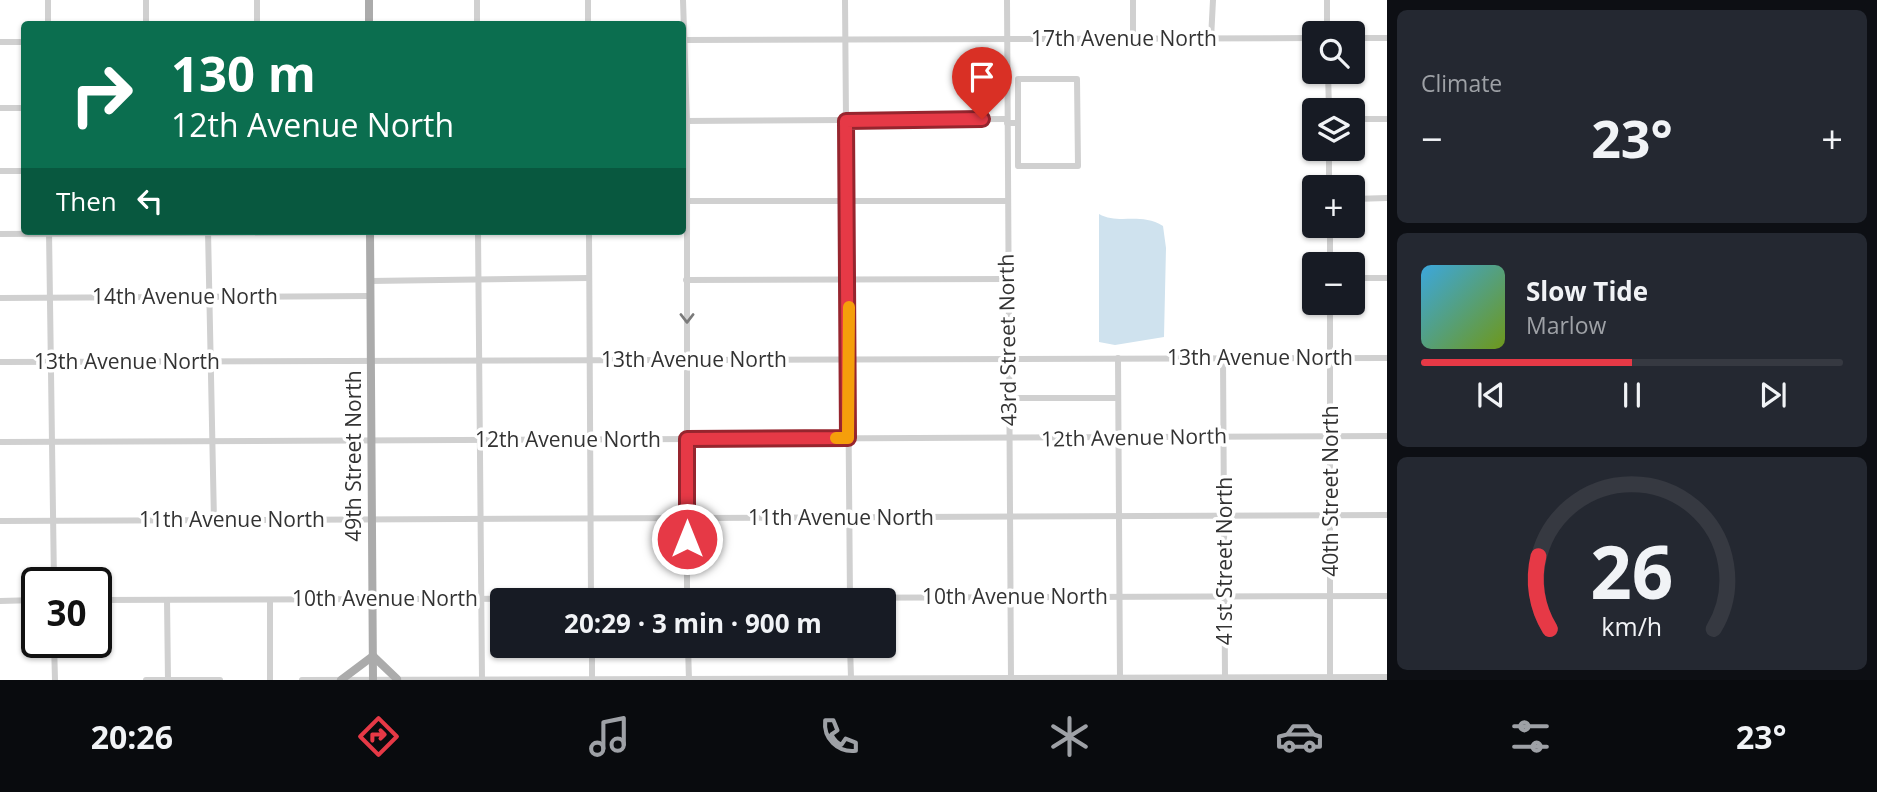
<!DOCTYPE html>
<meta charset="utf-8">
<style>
body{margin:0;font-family:"Open Sans",sans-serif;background:#242831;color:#f1f3f6;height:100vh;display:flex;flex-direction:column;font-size:26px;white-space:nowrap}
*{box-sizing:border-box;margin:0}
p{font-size:23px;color:#9ea1a6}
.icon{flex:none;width:38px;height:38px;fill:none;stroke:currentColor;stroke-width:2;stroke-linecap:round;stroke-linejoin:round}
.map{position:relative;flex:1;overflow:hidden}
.drawer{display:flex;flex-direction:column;gap:10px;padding:10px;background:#0d0f14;width:490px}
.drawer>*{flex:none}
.banner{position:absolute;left:21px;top:21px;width:665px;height:214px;border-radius:7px;box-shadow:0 2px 5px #0004;background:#0b6e4f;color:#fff;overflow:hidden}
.tools{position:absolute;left:1302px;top:21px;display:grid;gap:14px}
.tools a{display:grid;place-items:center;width:63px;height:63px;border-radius:7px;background:#171b24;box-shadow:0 2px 5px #0004;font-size:35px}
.speed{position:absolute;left:21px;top:567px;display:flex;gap:14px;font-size:35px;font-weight:700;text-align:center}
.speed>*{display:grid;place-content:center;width:91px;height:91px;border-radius:50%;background:#171b24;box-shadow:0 2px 5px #0004;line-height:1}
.speed .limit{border:4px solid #111;border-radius:10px;background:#fff;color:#111}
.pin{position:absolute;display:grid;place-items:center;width:60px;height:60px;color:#fff;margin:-72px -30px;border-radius:50% 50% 50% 0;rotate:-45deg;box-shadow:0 0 7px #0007}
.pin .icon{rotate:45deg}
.me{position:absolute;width:77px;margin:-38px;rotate:0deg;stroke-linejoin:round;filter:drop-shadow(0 0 5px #0008)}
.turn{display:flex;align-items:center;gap:24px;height:147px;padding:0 35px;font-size:32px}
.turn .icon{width:91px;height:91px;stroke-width:2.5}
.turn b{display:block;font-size:49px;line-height:60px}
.then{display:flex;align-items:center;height:66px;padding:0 35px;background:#0003;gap:14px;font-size:26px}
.big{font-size:52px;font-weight:700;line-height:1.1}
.drawer .widget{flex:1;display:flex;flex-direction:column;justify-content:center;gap:10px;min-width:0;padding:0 24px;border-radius:10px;background:#242831}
.drawer .dial{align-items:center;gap:0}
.dial svg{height:182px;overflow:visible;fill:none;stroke:#363941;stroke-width:7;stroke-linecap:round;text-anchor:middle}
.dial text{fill:#f1f3f6;stroke:none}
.song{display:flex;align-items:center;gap:21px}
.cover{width:84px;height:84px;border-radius:10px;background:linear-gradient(135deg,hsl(200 70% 55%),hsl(80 70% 35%))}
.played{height:7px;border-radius:4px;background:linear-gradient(90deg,#e63946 50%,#363941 50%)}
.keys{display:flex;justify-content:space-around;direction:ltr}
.heat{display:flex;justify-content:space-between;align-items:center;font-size:38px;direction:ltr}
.trip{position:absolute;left:490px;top:588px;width:406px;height:70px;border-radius:7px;background:#171b24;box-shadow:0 2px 5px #0004;font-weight:700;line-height:70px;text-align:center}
.tab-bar{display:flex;height:112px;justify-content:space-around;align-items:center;background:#090b0e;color:#9ea1a6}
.tab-bar .icon{width:49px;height:49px}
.tab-bar .active{color:#e63946}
.tab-bar b{font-size:32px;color:#f1f3f6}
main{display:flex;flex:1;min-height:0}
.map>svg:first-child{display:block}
</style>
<main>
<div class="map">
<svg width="1387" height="680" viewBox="0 0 1387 680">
<rect width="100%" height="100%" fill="#fff"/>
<path fill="#cfe2ee" d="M1099,214C1118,225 1140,212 1163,226L1166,248L1164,337L1115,345L1099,342Z"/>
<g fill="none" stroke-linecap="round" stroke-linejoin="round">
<g stroke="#d0d0d0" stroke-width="6">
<polyline points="48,0 48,24"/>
<polyline points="146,0 146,24"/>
<polyline points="477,0 477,24"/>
<polyline points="588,0 588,24"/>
<polyline points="683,0 687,121 687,600"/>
<polyline points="845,0 850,600"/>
<polyline points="1007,0 1011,680"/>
<polyline points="1133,0 1133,40"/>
<polyline points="257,24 257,0"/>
<polyline points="1327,33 1327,0"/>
<polyline points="1353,38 1387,38"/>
<polyline points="1211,39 1213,0"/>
<polyline points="682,40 1314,38"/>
<polyline points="0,42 24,42"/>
<polyline points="1328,72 1329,110"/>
<polyline points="0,108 24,108"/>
<polyline points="1353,119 1387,119"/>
<polyline points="684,121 1007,119"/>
<polyline points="1007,123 1018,123 1018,79 1077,79 1078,166 1018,166 1018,123"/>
<polyline points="1329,149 1329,187"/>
<polyline points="0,171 24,171"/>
<polyline points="1353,199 1387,198"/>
<polyline points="683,201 1007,201"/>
<polyline points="1330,226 1330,264"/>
<polyline points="49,231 54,583"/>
<polyline points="208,231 214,521"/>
<polyline points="478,231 482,679"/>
<polyline points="589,231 591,600"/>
<polyline points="0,234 370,232"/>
<polyline points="1353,278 1387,278"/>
<polyline points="686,280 1007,279"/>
<polyline points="370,281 589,278"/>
<polyline points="0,298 370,296"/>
<polyline points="1118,358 1120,678"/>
<polyline points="1223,358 1225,678"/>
<polyline points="0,362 1387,358"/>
<polyline points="1009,398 1118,398"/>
<polyline points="0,442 1387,436"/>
<polyline points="0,521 1387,515"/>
<polyline points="96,600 1387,596"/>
<polyline points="167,600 168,680"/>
<polyline points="270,600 270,680"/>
<polyline points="0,601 37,600"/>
<polyline points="54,642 55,680"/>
<polyline points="592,646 592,679"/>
<polyline points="688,646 689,680"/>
<polyline points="850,646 851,678"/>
<polyline points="146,680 220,680"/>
<polyline points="302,680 1387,677"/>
<polyline points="1330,680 1330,303"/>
</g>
<g stroke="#ababab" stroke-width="8">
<polyline points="369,0 369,24"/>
<polyline points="370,231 373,680"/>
<polyline points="373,656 397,679"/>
<polyline points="341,680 373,656"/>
</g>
</g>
<defs><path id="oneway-chevron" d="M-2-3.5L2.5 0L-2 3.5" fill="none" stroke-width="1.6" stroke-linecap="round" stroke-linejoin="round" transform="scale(1.75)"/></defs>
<use stroke="#7a7a7a" href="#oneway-chevron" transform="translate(687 318) rotate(90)"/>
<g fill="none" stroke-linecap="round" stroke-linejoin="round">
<g stroke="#96252e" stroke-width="18">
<polyline id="route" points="687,539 687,439 848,438 846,121 982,119"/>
</g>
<use href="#route" stroke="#e63946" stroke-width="12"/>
<polyline stroke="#f59e0b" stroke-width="12" points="836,438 848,438 849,307"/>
</g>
<g text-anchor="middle" stroke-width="7" stroke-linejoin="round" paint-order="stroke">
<g font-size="21" fill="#333" stroke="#fff">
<text x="1124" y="46">17th Avenue North</text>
<text x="185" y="304">14th Avenue North</text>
<text transform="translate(1008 340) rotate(-91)" y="7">43rd Street North</text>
<text x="1260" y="365">13th Avenue North</text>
<text x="694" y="367">13th Avenue North</text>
<text x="127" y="369">13th Avenue North</text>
<text transform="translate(1134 438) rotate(-1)" y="7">12th Avenue North</text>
<text x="568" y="447">12th Avenue North</text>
<text transform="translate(354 456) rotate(-90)" y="7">49th Street North</text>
<text transform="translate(1331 491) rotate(-90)" y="7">40th Street North</text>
<text x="841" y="525">11th Avenue North</text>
<text x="232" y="527">11th Avenue North</text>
<text transform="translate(1225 561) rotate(-90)" y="7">41st Street North</text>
<text x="1015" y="604">10th Avenue North</text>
<text x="385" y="606">10th Avenue North</text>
</g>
</g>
</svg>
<div class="tools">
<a><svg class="icon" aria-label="search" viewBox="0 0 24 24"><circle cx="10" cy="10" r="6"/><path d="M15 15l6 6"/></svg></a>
<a><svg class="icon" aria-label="layers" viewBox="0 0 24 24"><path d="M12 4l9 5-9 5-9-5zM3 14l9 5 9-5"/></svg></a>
<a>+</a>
<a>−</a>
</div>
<div class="speed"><div class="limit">30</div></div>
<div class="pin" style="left:982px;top:119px;background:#d93025"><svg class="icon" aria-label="arrive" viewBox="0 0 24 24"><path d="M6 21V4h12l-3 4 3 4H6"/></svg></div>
<svg class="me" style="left:687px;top:539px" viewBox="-20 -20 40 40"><circle r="17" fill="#e63946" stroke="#fff" stroke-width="3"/><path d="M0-11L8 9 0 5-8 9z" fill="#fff"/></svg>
<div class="trip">20:29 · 3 min · 900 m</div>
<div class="banner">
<div class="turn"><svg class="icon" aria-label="right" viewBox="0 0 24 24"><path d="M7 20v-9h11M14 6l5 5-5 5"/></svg><div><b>130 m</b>12th Avenue North</div></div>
<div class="then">Then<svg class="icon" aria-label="left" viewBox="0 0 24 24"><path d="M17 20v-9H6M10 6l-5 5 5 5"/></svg></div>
</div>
</div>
<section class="drawer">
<div class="widget"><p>Climate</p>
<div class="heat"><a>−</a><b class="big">23°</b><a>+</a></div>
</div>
<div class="widget">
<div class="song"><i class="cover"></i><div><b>Slow Tide</b><p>Marlow</p></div></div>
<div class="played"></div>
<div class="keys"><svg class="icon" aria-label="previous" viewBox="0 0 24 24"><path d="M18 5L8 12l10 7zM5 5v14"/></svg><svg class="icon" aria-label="pause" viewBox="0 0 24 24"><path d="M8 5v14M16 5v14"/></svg><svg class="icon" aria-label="next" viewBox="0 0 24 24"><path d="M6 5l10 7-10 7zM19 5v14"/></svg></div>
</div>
<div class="widget dial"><svg viewBox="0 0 100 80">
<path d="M14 69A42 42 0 1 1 86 69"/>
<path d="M14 69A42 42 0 0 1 9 37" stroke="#e63946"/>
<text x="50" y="56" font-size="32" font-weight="700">26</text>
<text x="50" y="72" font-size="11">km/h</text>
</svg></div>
</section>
</main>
<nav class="tab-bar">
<b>20:26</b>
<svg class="icon active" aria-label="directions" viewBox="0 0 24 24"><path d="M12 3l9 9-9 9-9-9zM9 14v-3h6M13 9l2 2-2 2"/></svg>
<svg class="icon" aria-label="music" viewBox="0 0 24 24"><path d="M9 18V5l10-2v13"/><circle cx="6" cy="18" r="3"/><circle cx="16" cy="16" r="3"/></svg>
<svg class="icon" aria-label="phone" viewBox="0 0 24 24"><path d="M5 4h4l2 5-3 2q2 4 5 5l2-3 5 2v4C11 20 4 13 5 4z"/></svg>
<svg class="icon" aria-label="climate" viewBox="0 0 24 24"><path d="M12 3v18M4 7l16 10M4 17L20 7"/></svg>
<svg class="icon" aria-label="car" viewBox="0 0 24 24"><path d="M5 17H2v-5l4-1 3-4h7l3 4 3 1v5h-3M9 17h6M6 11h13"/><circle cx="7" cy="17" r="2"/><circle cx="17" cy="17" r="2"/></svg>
<svg class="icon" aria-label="filters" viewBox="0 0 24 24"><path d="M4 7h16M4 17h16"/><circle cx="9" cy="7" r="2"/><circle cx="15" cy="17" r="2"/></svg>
<b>23°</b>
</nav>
